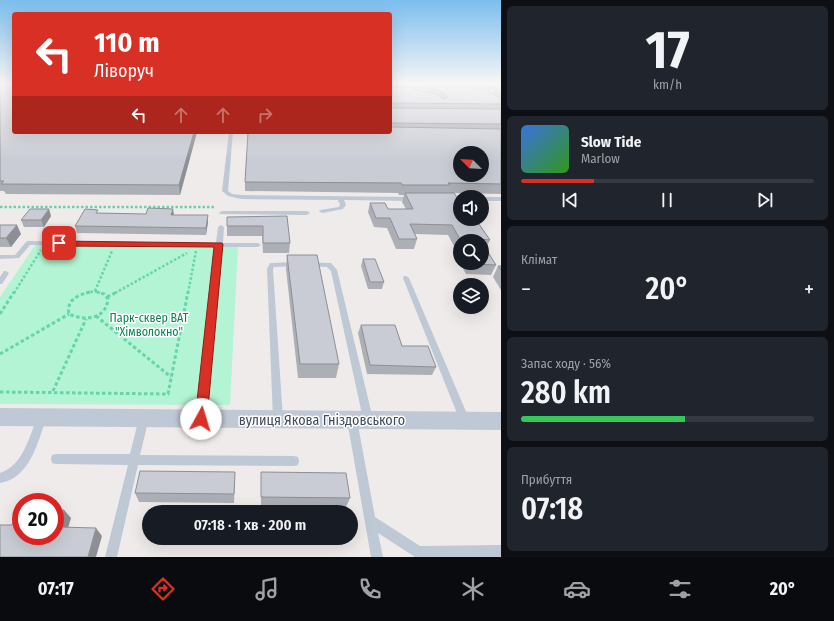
<!DOCTYPE html>
<html lang="uk">
<meta charset="utf-8">
<style>
body{margin:0;font-family:"Fira Sans Condensed",sans-serif;background:#20242c;color:#f1f3f6;height:100vh;display:flex;flex-direction:column;font-size:15px;white-space:nowrap}
*{box-sizing:border-box;margin:0}
p{font-size:13px;color:#9ea1a6}
.icon{flex:none;width:22px;height:22px;fill:none;stroke:currentColor;stroke-width:2;stroke-linecap:round;stroke-linejoin:round}
.map{position:relative;flex:1;overflow:hidden}
.side{display:flex;flex-direction:column;gap:6px;padding:6px;background:#0d0f14;width:333px}
.side>*{flex:none}
.banner{position:absolute;left:12px;top:12px;width:380px;height:122px;border-radius:4px;box-shadow:0 4px 16px #0002;background:#d93025;color:#fff;overflow:hidden}
.needle{width:26px;rotate:294deg}
.controls{position:absolute;left:453px;top:146px;display:grid;gap:8px}
.controls a{display:grid;place-items:center;width:36px;height:36px;border-radius:50%;background:#171b24;box-shadow:0 4px 16px #0002;font-size:20px}
.speed{position:absolute;left:12px;top:493px;display:flex;gap:8px;font-size:20px;font-weight:700;text-align:center}
.speed>*{display:grid;place-content:center;width:52px;height:52px;border-radius:50%;background:#171b24;box-shadow:0 4px 16px #0002;line-height:1}
.speed .limit{border:6px solid #d22;background:#fff;color:#111}
.pin{position:absolute;display:grid;place-items:center;width:34px;height:34px;color:#fff;margin:-17px;border-radius:8px;box-shadow:0 2px 6px #0006}
.me{position:absolute;width:44px;margin:-22px;rotate:6deg;stroke-linejoin:round;filter:drop-shadow(0 0 3px #0008)}
.turn{display:flex;align-items:center;gap:14px;height:84px;padding:0 16px;font-size:18px}
.turn .icon{width:52px;height:52px;stroke-width:2.5}
.turn b{display:block;font-size:28px;line-height:34px}
.lanes{display:flex;align-items:center;height:38px;padding:0 16px;background:#0003;justify-content:center;gap:20px;direction:ltr}
.lanes .off{opacity:.35}
.big{font-size:30px;font-weight:600;line-height:1.1}
.side .card{flex:1;display:flex;flex-direction:column;justify-content:center;gap:6px;min-width:0;padding:0 14px;border-radius:6px;background:#20242c}
.side .dial{align-items:center;gap:0}
.dial b{font-size:52px;line-height:1}
.song{display:flex;align-items:center;gap:12px}
.cover{width:48px;height:48px;border-radius:6px;background:linear-gradient(135deg,hsl(220 70% 55%),hsl(110 70% 35%))}
.played{height:4px;border-radius:2px;background:linear-gradient(90deg,#d93025 25%,#363941 25%)}
.keys{display:flex;justify-content:space-around;direction:ltr}
.heat{display:flex;justify-content:space-between;align-items:center;font-size:22px;direction:ltr}
.charge{height:6px;border-radius:3px;background:linear-gradient(90deg,#34c759 56%,#363941 0)}
.trip{position:absolute;left:142px;top:505px;width:216px;height:40px;border-radius:20px;background:#171b24;box-shadow:0 4px 16px #0002;font-weight:600;line-height:40px;text-align:center}
.menu{display:flex;height:64px;justify-content:space-around;align-items:center;background:#090b0e;color:#9ea1a6}
.menu .icon{width:28px;height:28px}
.menu .selected{color:#d93025}
.menu b{font-size:18px;color:#f1f3f6}
main{display:flex;flex:1;min-height:0}
.map>svg:first-child{display:block}
</style>
<main>
<div class="map">
<svg width="501" height="557" viewBox="0 0 501 557">
<rect width="100%" height="100%" fill="#efebeb"/>
<polygon fill="#b2f4d3" points="36,244 238,247 230,405 0,404 0,297"/>
<g fill="none" stroke-linecap="round" stroke-linejoin="round">
<g stroke="#66d5ac" stroke-width="2.5" stroke-dasharray="2.5 2" stroke-linecap="butt">
<polyline points="0,207 216,207"/>
<polyline points="95,291 112,251"/>
<polyline points="14,293 41,250"/>
<polyline points="86,293 95,291 100,293"/>
<polyline points="115,293 187,253"/>
<polyline points="188,293 196,251"/>
</g>
<g stroke="#66d5ac" stroke-width="3" stroke-dasharray="3.5 2.5" stroke-linecap="butt">
<path d="M90,292C78,295 66,300 69,314C84,321 106,320 108,299L104,294L97,292"/>
<polyline points="107,297 117,292"/>
<polyline points="0,314 14,292"/>
<polyline points="96,316 171,377"/>
<polyline points="0,354 69,314"/>
<polyline points="53,391 86,319"/>
<polyline points="0,392 168,394 188,292"/>
</g>
<g fill="#bfc8d5" fill-rule="evenodd">
<polygon points="229,132 233,132 228,191 232,194 241,195 412,197 415,199 412,201 344,200 346,205 343,209 322,213 319,211 320,210 339,207 340,205 338,200 241,199 228,196 222,191"/>
<rect x="482" y="197" width="19" height="4"/>
<polygon points="222,211 307,211 310,213 307,215 220,214 219,213"/>
<polygon points="221,225 224,227 223,243 258,243 261,245 258,247 222,247 206,418 204,421 201,422 198,421 196,418 216,247 30,245 19,258 0,259 0,255 15,255 26,242 28,241 216,243 218,227"/>
<polygon points="295,262 298,264 297,266 274,267 273,269 283,419 281,422 278,423 275,422 273,419 267,269 270,263 272,263"/>
<polygon points="307,262 329,263 331,263 337,270 373,419 371,422 368,423 365,422 363,419 331,271 327,267 307,266 306,264"/>
<polygon points="4,271 6,271 9,273 2,284 0,284 0,277"/>
<polygon points="404,276 406,276 409,278 470,421 468,424 465,425 462,424 460,421 403,278"/>
<polygon points="144,414 147,415 149,418 140,455 294,456 298,457 299,461 298,465 294,466 138,465 117,557 105,557 128,465 56,464 52,463 51,459 52,455 56,454 130,454 139,418 141,415"/>
<path d="M41,415L44,416L46,419C39,439 32,468 12,479C8,481 4,482 0,483V473C24,465 29,436 38,416Z"/>
<polygon points="352,416 355,417 357,420 375,517 420,546 501,545 501,557 415,557 378,533 383,557 371,557 347,420 349,417"/>
</g>
<polygon fill="#bfc8d5" fill-rule="evenodd" points="0,408 501,412 501,430 0,426"/>
</g>
<g fill="#adafb6" fill-rule="evenodd">
<polygon points="0,83 14,132 197,132 180,195 6,194 4,191 0,191"/>
<path d="M390,83H501V194L454,193L460,219L479,220L478,222L490,240L486,248L496,265L491,275L466,274L459,261L460,258V263H482V241H460V257L448,235L415,234L417,239L414,249H396L387,228L374,227L368,212L370,203L388,209H406L402,202L404,195H399L398,193L245,191V182L390,132ZM493,89L492,92L488,90ZM415,90H426L425,92Z"/>
<polygon points="99,213 174,215 208,222 206,235 77,233 75,226"/>
<polygon points="51,216 44,227 24,227 21,220"/>
<polygon points="287,216 290,243 289,253 263,253 262,236 227,236 227,226"/>
<polygon points="0,225 21,234 11,247 0,247"/>
<polygon points="287,255 339,364 336,378 298,378 286,269"/>
<polygon points="363,259 384,282 382,289 368,289 361,266"/>
<polygon points="498,266 501,266 501,290 493,277"/>
<polygon points="361,325 402,346 436,367 432,375 367,374 358,333"/>
<polygon points="261,472 350,498 346,507 261,506"/>
<polygon points="235,481 234,503 139,502 135,493"/>
</g>
<g fill="#8d8f94">
<polygon points="487,83 501,83 501,89 494,87 493,89 484,90"/>
<polygon points="194,132 197,132 180,195 179,185"/>
<polygon points="49,209 51,216 44,227 41,220"/>
<polygon points="173,209 174,215 171,215"/>
<polygon points="208,215 208,222 206,235 206,228"/>
<polygon points="17,225 21,234 11,247 6,238"/>
<polygon points="64,510 71,518 66,535 59,527"/>
<polygon points="96,528 102,536 96,557 88,557"/>
</g>
<g fill="#c9ccd4" stroke="#8d8f94" fill-rule="evenodd">
<polygon points="0,83 14,83 14,132 194,132 179,185 1,184 4,181 0,181"/>
<polygon points="390,83 391,83 390,83 392,87 414,87 415,90 436,94 444,99 448,97 439,90 427,87 485,88 501,99 501,104 392,103 390,105 392,108 501,109 501,124 390,123"/>
<polygon points="501,86 501,93 494,87"/>
<path d="M390,127L501,129V184L448,183L450,185H402L401,183L245,182L248,132H390ZM460,153H482V175H460Z"/>
<polygon points="405,193 454,193 460,202 460,219 478,219 479,220 476,220 490,240 480,239 481,241 461,241 452,225 410,224 417,239 399,239 390,218 376,218 370,203 385,203 388,209 413,209"/>
<polygon points="148,208 173,209 171,215 208,215 206,228 75,226 85,209 98,210 96,213 146,214"/>
<polygon points="30,209 49,209 41,220 21,220"/>
<polygon points="287,216 290,243 263,243 263,226 227,226 227,217"/>
<polygon points="0,225 17,225 6,238 0,238"/>
<polygon points="482,243 496,265 471,264 470,263 482,263"/>
<polygon points="287,255 317,255 339,364 300,364"/>
<polygon points="363,259 375,259 384,282 370,282"/>
<polygon points="498,266 501,266 501,270"/>
<polygon points="361,325 395,325 402,346 428,346 436,367 370,365"/>
<polygon points="140,471 235,472 234,494 135,493"/>
<polygon points="261,472 346,473 350,498 261,497"/>
<polygon points="19,509 21,509 21,536 55,536 55,510 64,510 59,527 96,528 88,557 0,557 0,525 12,525"/>
</g>
<linearGradient id="sky" x2="0" y2="1"><stop stop-color="#7bbeee"/><stop offset="0.52" stop-color="#f8f6f6"/><stop offset="1" stop-color="#f8f6f6" stop-opacity="0"/></linearGradient>
<rect width="501" height="161" fill="url(#sky)"/>
<polygon fill="#d93025" stroke="#8d1f18" points="56,241 222,243 223,244 207,419 206,423 201,424 197,423 195,419 214,247 59,246 55,243"/>
<g text-anchor="middle" stroke-width="3" stroke-linejoin="round" paint-order="stroke">
<g font-size="12" fill="#0b8356" stroke="#fff">
<text x="149" y="322">Парк-сквер ВАТ<tspan x="149" dy="14">"Хімволокно"</tspan></text>
</g>
<g font-size="14" fill="#424c5b" stroke="#fff">
<text x="322" y="425">вулиця Якова Гніздовського</text>
</g>
</g>
</svg>
<div class="controls">
<a><svg class="needle" viewBox="-14 -14 28 28"><path d="M0-13l5 13h-10z" fill="#e53935"/><path d="M0 13l5-13h-10z" fill="#9ea1a6"/></svg></a>
<a><svg class="icon" aria-label="sound" viewBox="0 0 24 24"><path d="M4 9h4l5-4v14l-5-4H4zM17 9q2 3 0 6"/></svg></a>
<a><svg class="icon" aria-label="search" viewBox="0 0 24 24"><circle cx="10" cy="10" r="6"/><path d="M15 15l6 6"/></svg></a>
<a><svg class="icon" aria-label="layers" viewBox="0 0 24 24"><path d="M12 4l9 5-9 5-9-5zM3 14l9 5 9-5"/></svg></a>
</div>
<div class="speed"><div class="limit">20</div></div>
<div class="pin" style="left:59px;top:243px;background:#d93025"><svg class="icon" aria-label="arrive" viewBox="0 0 24 24"><path d="M6 21V4h12l-3 4 3 4H6"/></svg></div>
<svg class="me" style="left:201px;top:419px" viewBox="-20 -20 40 40"><circle r="19" fill="#fff"/><path d="M0-13L10 11 0 6-10 11z" fill="#d93025"/></svg>
<div class="trip">07:18 · 1 хв · 200 m</div>
<div class="banner">
<div class="turn"><svg class="icon" aria-label="left" viewBox="0 0 24 24"><path d="M17 20v-9H6M10 6l-5 5 5 5"/></svg><div><b>110 m</b>Ліворуч</div></div>
<div class="lanes"><svg class="icon" aria-label="left" viewBox="0 0 24 24"><path d="M17 20v-9H6M10 6l-5 5 5 5"/></svg><svg class="icon off" aria-label="ahead" viewBox="0 0 24 24"><path d="M12 20V5M6 11l6-6 6 6"/></svg><svg class="icon off" aria-label="ahead" viewBox="0 0 24 24"><path d="M12 20V5M6 11l6-6 6 6"/></svg><svg class="icon off" aria-label="right" viewBox="0 0 24 24"><path d="M7 20v-9h11M14 6l5 5-5 5"/></svg></div>
</div>
</div>
<section class="side">
<div class="card dial"><b>17</b><p>km/h</p></div>
<div class="card">
<div class="song"><i class="cover"></i><div><b>Slow Tide</b><p>Marlow</p></div></div>
<div class="played"></div>
<div class="keys"><svg class="icon" aria-label="previous" viewBox="0 0 24 24"><path d="M18 5L8 12l10 7zM5 5v14"/></svg><svg class="icon" aria-label="pause" viewBox="0 0 24 24"><path d="M8 5v14M16 5v14"/></svg><svg class="icon" aria-label="next" viewBox="0 0 24 24"><path d="M6 5l10 7-10 7zM19 5v14"/></svg></div>
</div>
<div class="card"><p>Клімат</p>
<div class="heat"><a>−</a><b class="big">20°</b><a>+</a></div>
</div>
<div class="card"><p>Запас ходу · 56%</p><b class="big">280 km</b><div class="charge"></div></div>
<div class="card"><p>Прибуття</p><b class="big">07:18</b></div>
</section>
</main>
<nav class="menu">
<b>07:17</b>
<svg class="icon selected" aria-label="directions" viewBox="0 0 24 24"><path d="M12 3l9 9-9 9-9-9zM9 14v-3h6M13 9l2 2-2 2"/></svg>
<svg class="icon" aria-label="music" viewBox="0 0 24 24"><path d="M9 18V5l10-2v13"/><circle cx="6" cy="18" r="3"/><circle cx="16" cy="16" r="3"/></svg>
<svg class="icon" aria-label="phone" viewBox="0 0 24 24"><path d="M5 4h4l2 5-3 2q2 4 5 5l2-3 5 2v4C11 20 4 13 5 4z"/></svg>
<svg class="icon" aria-label="climate" viewBox="0 0 24 24"><path d="M12 3v18M4 7l16 10M4 17L20 7"/></svg>
<svg class="icon" aria-label="car" viewBox="0 0 24 24"><path d="M5 17H2v-5l4-1 3-4h7l3 4 3 1v5h-3M9 17h6M6 11h13"/><circle cx="7" cy="17" r="2"/><circle cx="17" cy="17" r="2"/></svg>
<svg class="icon" aria-label="filters" viewBox="0 0 24 24"><path d="M4 7h16M4 17h16"/><circle cx="9" cy="7" r="2"/><circle cx="15" cy="17" r="2"/></svg>
<b>20°</b>
</nav>
